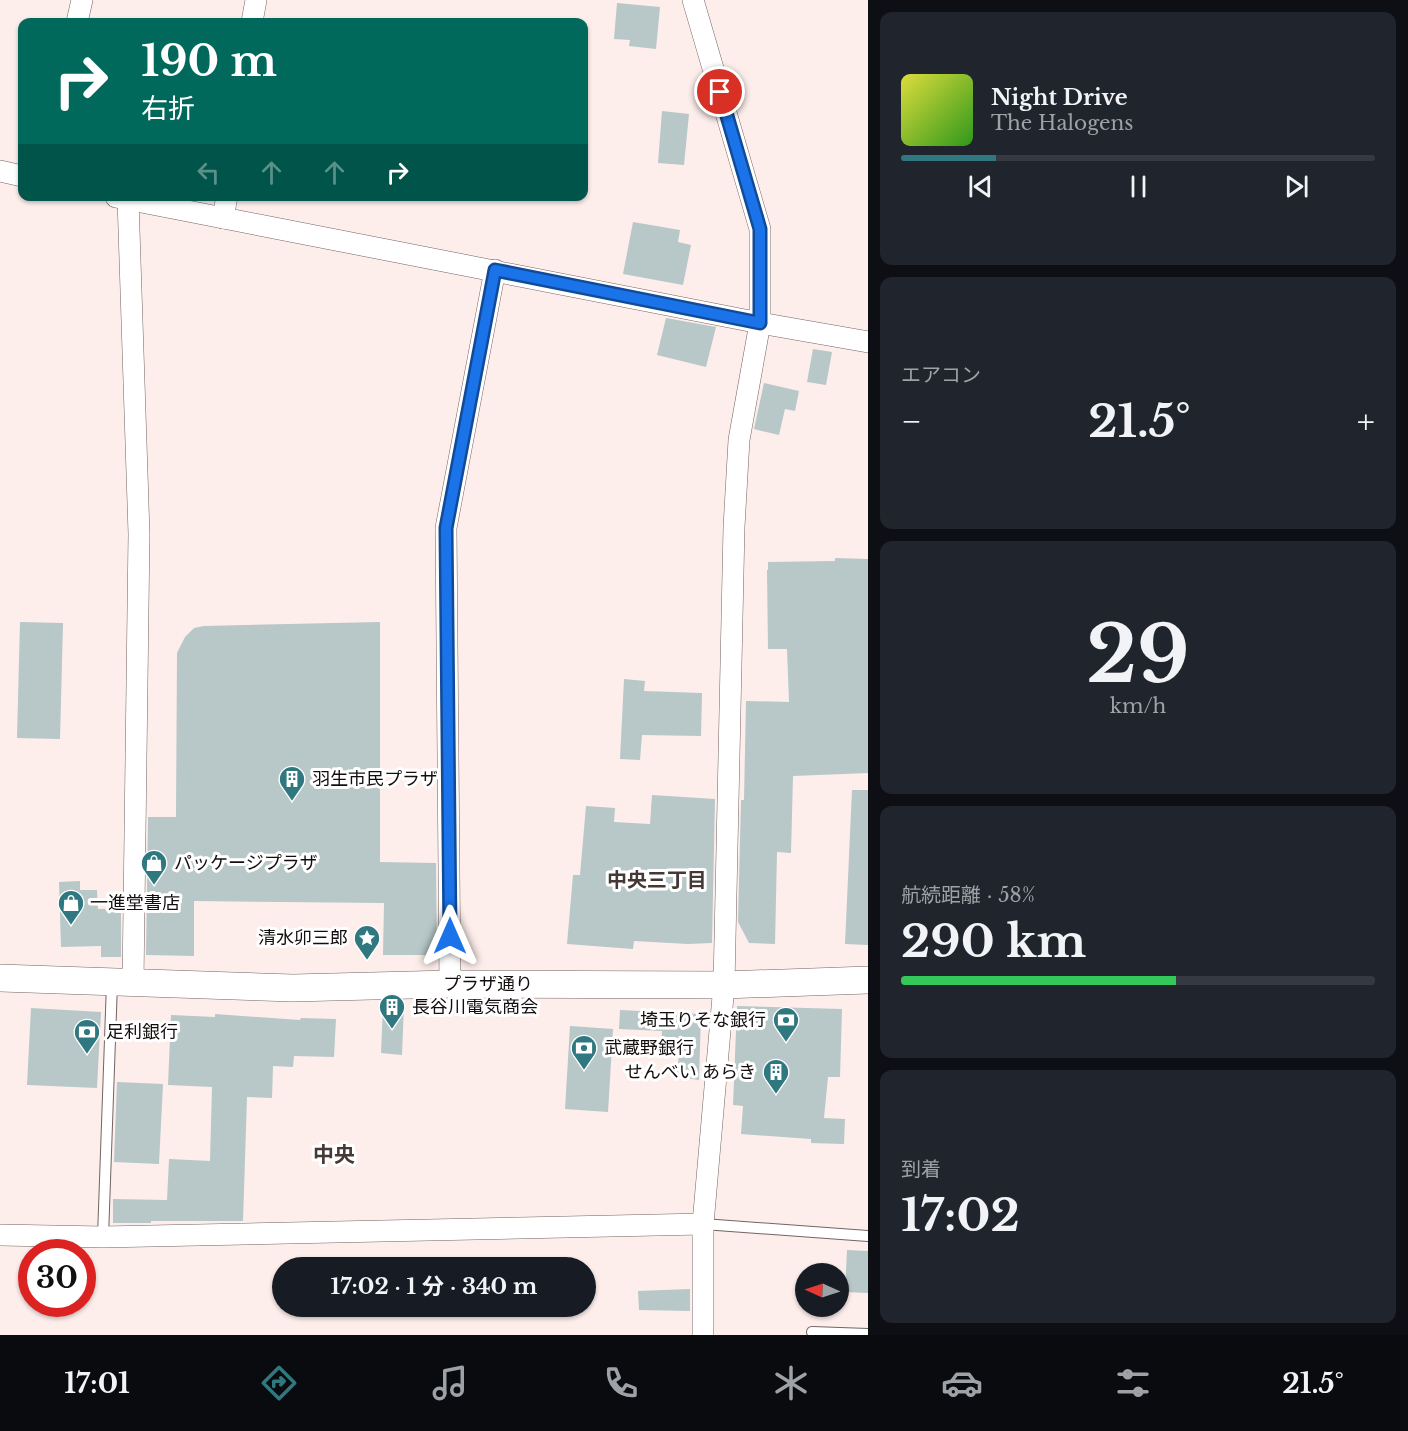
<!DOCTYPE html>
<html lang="ja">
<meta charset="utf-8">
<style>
body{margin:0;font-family:"Libre Baskerville","Noto Sans JP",serif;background:#20242c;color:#f1f3f6;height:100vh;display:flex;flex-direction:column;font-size:22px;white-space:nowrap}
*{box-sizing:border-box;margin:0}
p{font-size:20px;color:#9ea1a6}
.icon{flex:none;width:33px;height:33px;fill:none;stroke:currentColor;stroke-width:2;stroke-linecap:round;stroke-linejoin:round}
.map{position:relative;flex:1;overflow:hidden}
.drawer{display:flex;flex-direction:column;gap:12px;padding:12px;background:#0d0f14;width:540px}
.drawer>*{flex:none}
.guide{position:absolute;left:18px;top:18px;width:570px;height:183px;border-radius:12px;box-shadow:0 2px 4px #0004;background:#00695c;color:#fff;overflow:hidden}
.needle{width:39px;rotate:273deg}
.buttons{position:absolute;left:795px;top:1263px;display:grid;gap:12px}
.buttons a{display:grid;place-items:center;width:54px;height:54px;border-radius:50%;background:#171b24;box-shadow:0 2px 4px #0004;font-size:30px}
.speed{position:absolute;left:18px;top:1239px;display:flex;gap:12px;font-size:30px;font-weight:700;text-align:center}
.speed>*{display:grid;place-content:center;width:78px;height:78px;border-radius:50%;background:#171b24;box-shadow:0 2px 4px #0004;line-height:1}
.speed .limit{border:9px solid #d22;background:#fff;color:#111}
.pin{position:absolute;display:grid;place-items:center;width:51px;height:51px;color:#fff;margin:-26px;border:3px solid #fff;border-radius:50%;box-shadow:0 2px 6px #0007}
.me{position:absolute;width:66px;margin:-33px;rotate:0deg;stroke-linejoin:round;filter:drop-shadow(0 0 4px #0008)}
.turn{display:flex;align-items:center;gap:21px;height:126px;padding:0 24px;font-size:27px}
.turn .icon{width:78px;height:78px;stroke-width:2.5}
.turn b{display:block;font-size:42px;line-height:51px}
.lanes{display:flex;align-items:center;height:57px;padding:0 24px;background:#0003;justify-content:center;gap:30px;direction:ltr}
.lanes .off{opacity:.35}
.big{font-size:45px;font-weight:700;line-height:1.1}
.drawer .tile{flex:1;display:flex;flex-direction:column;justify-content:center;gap:9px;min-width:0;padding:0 21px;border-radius:12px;background:#20242c}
.drawer .dial{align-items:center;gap:0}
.dial b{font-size:78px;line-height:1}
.song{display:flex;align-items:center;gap:18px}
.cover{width:72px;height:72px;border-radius:9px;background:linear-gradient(135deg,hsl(60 70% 55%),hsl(110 70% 35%))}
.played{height:6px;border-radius:3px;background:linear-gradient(90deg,#2f787f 20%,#363941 20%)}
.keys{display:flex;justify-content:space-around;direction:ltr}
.heat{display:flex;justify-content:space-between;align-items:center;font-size:33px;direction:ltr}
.charge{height:9px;border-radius:4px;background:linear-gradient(90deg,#34c759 58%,#363941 0)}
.trip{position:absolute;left:272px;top:1257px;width:324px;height:60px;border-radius:30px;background:#171b24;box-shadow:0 2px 4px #0004;font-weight:700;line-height:60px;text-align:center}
.menu{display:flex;height:96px;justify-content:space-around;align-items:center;background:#090b0e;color:#9ea1a6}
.menu .icon{width:42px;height:42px}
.menu .selected{color:#2f787f}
.menu b{font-size:27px;color:#f1f3f6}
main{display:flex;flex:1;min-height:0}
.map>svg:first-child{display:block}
</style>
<main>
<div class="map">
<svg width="868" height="1335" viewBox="0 0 868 1335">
<rect width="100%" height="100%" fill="#fdeeeb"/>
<g fill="#b8c7c8">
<polygon points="617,3 660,7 656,49 629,46 630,40 614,39"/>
<polygon points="662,111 689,114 684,165 658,163"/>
<polygon points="633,222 680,230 678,242 691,245 683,285 623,274"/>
<polygon points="666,318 716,327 706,367 657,355"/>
<polygon points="813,349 832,352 826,385 807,382"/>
<polygon points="764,383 799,391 795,411 785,409 779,435 754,429"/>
<polygon points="835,558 868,559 868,773 793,776 791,853 777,852 775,944 749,943 738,922 741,800 744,800 746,701 789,702 787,649 768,649 767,570 768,570 768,562 835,561"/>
<polygon points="20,622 63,623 60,739 17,738"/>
<polygon points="380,622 380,862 436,863 437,955 383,955 384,903 194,901 194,956 146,955 148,817 176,817 177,653 185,637 194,628 204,626"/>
<polygon points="624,679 645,681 644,691 702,693 701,736 642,735 640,760 620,759"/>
<polygon points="852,790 868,790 868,945 845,944"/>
<polygon points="652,795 715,799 712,943 688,944 634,941 633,949 567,944 573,875 580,875 586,806 615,808 614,822 650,824"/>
<polygon points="80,881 80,890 97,890 98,909 121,908 121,957 101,957 101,946 61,947 59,882"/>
<polygon points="404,1005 402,1055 381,1053 383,1006"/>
<polygon points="737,1006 842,1009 840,1077 828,1077 824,1118 845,1119 844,1144 811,1143 811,1139 741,1134 743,1106 733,1105"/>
<polygon points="31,1008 101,1012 97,1088 27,1085"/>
<polygon points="620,1010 701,1014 699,1080 676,1077 680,1049 661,1048 662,1031 619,1029"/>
<polygon points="215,1014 300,1020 301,1018 336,1019 334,1057 294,1056 293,1067 273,1066 272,1098 247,1097 243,1221 151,1221 151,1223 113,1223 113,1199 167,1200 169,1159 210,1161 212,1087 168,1085 171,1015 215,1017"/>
<polygon points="570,1026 613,1029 608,1112 565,1109"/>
<polygon points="117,1082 163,1084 159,1164 114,1162"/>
<polygon points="847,1250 868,1251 868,1293 845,1292"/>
<polygon points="690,1289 690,1311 639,1310 638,1291"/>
</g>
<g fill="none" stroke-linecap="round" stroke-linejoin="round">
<g stroke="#726562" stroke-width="12">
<g id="service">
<polyline points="703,1224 868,1236"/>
<polyline points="103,1237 112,983"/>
<polyline points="812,1332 868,1334"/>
</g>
</g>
<g stroke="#726562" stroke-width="22">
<g id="minor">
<polyline points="693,0 760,229 760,323 739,440 734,527 724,985 703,1224 703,1335"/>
<polyline points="77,22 82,0"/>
<polyline points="252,22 256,0"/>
<polyline points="0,171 22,176"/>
<polyline points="116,197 760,323 868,342"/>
<polyline points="128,199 139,534 133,983"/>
<polyline points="223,218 227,196"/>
<polyline points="450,984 446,528 495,270"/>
<polyline points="0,1235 103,1237 703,1224"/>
</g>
</g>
<g stroke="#726562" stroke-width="28">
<polyline id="tertiary" points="0,978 293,988 450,984 724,985 868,980"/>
</g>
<use href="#service" stroke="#fff" stroke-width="10"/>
<use href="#minor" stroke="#fff" stroke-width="21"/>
<use href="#tertiary" stroke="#fff" stroke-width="27"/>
</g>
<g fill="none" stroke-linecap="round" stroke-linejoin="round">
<g stroke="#114b97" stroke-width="15">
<polyline id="route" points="450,936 446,528 495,270 760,323 760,229 720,92"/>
</g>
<use href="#route" stroke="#1a73e8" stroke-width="10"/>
</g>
<defs>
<g id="building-pin" transform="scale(1.35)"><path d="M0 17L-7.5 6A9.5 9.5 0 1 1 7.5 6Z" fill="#2f787f" stroke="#fff"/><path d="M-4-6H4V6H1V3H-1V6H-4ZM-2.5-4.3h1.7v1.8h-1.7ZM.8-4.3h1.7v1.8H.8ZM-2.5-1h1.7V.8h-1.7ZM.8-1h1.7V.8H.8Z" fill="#fff"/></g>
<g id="shop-pin" transform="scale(1.35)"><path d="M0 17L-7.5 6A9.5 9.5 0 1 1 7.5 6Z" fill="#2f787f" stroke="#fff"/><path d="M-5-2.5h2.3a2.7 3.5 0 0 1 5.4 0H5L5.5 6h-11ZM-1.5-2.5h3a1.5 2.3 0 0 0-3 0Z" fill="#fff"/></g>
<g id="sight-pin" transform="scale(1.35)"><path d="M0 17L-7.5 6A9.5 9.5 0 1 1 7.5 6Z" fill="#2f787f" stroke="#fff"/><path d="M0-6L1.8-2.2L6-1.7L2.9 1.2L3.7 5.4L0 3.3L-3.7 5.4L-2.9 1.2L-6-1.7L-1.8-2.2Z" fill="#fff"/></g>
<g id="bank-pin" transform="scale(1.35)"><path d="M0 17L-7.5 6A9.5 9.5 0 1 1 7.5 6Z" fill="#2f787f" stroke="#fff"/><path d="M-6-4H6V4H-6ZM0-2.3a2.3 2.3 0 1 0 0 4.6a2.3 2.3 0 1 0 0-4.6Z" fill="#fff"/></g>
</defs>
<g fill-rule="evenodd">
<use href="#building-pin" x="292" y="779"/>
<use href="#shop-pin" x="154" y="863"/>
<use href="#shop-pin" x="71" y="903"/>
<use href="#sight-pin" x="367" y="938"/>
<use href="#building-pin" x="392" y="1007"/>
<use href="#bank-pin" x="786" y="1020"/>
<use href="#bank-pin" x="87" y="1032"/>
<use href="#bank-pin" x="584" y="1048"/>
<use href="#building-pin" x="776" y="1072"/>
</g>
<g text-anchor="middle" stroke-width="6" stroke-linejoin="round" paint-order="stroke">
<g font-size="18" fill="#130e0d" stroke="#fff" text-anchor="start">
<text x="312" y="785">羽生市民プラザ</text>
<text x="174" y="869">パッケージプラザ</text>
<text x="90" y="909">一進堂書店</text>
<text x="348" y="944" text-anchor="end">清水卯三郎</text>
<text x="412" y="1013">長谷川電気商会</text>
<text x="766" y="1026" text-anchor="end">埼玉りそな銀行</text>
<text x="106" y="1038">足利銀行</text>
<text x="604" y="1054">武蔵野銀行</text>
<text x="756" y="1078" text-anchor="end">せんべい あらき</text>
</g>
<g font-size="18" fill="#130e0d" stroke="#fff">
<text x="488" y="990">プラザ通り</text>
</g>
<g font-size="20" font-weight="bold" fill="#443936" stroke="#fff">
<text x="657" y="887">中央三丁目</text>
</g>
<g font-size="21" font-weight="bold" fill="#443936" stroke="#fff">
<text x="334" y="1162">中央</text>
</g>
</g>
</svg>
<div class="buttons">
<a><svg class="needle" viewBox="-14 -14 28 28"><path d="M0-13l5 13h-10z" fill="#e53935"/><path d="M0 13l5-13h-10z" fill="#9ea1a6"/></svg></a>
</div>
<div class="speed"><div class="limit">30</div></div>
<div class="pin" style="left:720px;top:92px;background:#d93025"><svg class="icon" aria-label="arrive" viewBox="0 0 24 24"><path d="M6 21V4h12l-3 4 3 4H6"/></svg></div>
<svg class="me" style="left:450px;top:936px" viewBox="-20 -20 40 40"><path d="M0-17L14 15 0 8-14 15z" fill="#1a73e8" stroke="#fff" stroke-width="4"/></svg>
<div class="trip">17:02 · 1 分 · 340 m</div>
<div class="guide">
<div class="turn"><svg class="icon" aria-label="right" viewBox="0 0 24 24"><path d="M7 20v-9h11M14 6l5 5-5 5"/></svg><div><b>190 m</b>右折</div></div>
<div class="lanes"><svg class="icon off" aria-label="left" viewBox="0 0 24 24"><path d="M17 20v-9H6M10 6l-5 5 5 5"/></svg><svg class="icon off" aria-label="ahead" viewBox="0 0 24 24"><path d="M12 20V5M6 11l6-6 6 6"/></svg><svg class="icon off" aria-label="ahead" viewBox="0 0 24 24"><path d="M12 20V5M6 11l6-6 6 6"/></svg><svg class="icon" aria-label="right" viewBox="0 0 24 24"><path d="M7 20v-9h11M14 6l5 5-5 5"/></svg></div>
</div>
</div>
<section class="drawer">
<div class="tile">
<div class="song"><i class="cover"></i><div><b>Night Drive</b><p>The Halogens</p></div></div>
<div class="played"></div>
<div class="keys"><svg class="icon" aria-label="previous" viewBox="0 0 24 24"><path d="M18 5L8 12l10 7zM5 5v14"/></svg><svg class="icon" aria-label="pause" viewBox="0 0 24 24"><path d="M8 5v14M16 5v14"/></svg><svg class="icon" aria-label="next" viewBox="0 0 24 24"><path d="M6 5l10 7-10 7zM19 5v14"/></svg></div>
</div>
<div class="tile"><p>エアコン</p>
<div class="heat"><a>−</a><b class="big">21.5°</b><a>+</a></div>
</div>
<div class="tile dial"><b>29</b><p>km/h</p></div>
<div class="tile"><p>航続距離 · 58%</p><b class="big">290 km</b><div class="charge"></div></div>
<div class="tile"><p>到着</p><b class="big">17:02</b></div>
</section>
</main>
<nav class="menu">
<b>17:01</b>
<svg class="icon selected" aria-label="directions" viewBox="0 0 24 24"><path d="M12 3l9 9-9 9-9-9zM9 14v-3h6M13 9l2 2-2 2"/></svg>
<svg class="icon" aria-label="music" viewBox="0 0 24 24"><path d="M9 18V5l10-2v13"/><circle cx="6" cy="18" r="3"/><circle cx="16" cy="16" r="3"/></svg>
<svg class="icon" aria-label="phone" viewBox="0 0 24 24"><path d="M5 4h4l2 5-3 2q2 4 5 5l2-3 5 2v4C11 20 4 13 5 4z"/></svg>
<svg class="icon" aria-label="climate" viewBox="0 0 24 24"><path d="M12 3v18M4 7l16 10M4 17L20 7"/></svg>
<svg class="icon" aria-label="car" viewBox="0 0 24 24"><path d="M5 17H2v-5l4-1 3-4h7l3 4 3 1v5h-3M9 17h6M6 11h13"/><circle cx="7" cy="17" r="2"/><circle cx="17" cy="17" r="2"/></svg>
<svg class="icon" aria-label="filters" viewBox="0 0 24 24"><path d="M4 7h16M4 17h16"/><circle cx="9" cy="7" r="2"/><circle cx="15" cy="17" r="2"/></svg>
<b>21.5°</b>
</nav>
